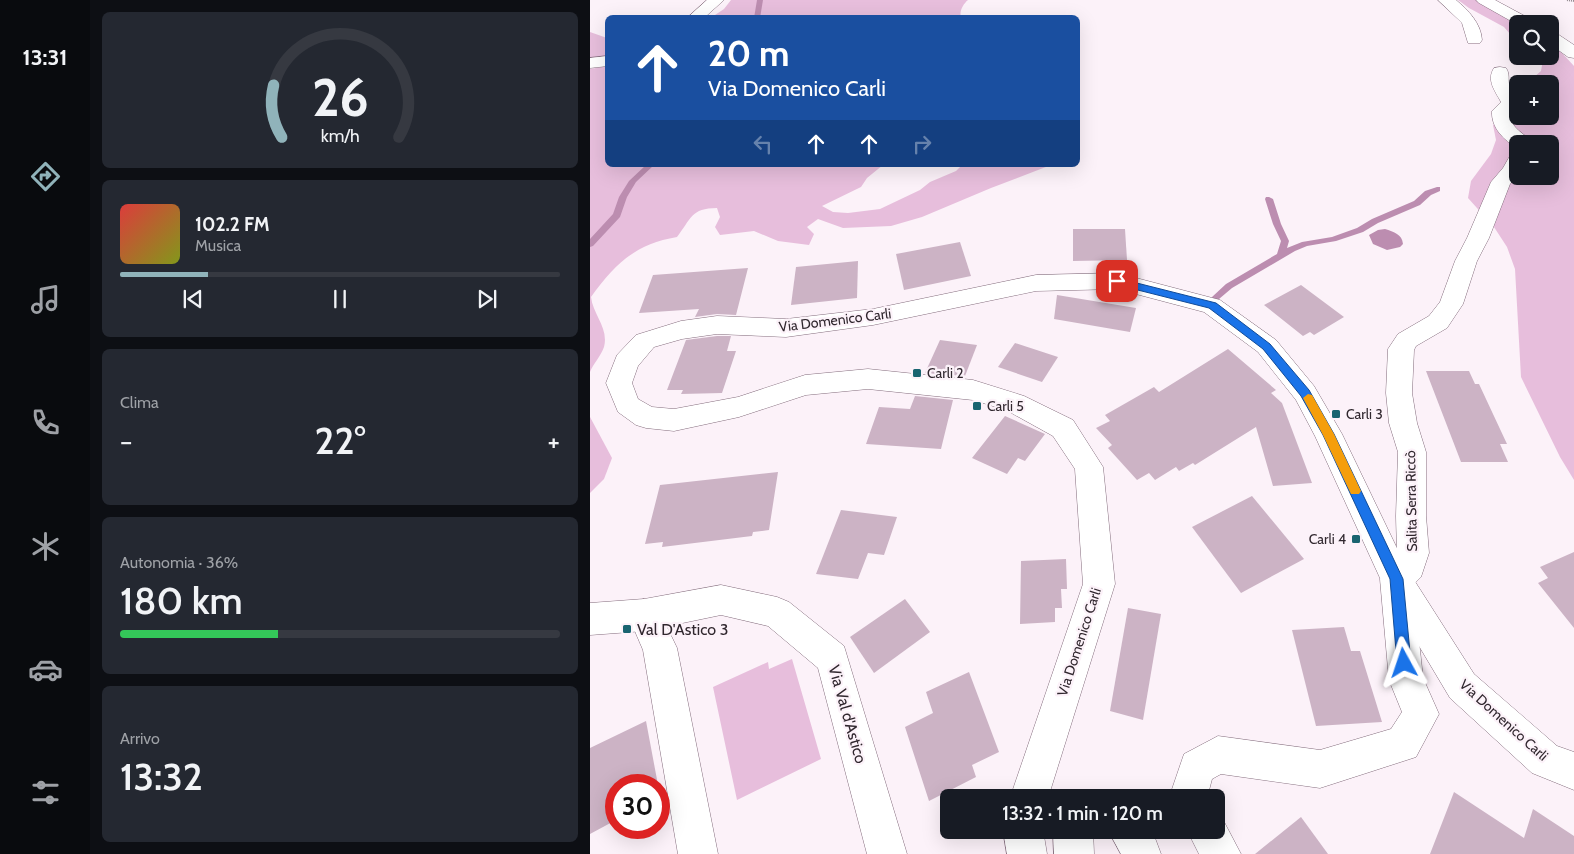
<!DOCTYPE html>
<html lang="it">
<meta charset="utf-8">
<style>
body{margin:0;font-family:Cabin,sans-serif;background:#242831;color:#f1f3f6;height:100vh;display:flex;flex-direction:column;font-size:19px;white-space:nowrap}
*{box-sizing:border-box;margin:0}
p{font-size:16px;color:#9ea1a6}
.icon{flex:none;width:28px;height:28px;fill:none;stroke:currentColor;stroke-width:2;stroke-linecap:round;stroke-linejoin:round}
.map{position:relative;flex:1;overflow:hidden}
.panel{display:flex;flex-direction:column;gap:12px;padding:12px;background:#0d0f14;width:500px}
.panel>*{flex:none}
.guide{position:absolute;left:15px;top:15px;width:475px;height:152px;border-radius:8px;box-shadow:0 5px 20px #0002;background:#1a4fa0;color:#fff;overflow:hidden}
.buttons{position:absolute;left:919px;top:15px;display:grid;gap:10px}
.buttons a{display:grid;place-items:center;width:50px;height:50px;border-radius:8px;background:#171b24;box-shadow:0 5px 20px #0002;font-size:25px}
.speed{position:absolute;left:15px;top:774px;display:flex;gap:10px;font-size:25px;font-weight:700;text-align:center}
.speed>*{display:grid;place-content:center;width:65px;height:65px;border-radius:50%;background:#171b24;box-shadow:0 5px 20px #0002;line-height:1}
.speed .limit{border:8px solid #d22;background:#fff;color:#111}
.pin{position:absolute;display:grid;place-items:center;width:42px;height:42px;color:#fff;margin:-21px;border-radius:10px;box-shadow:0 2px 8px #0006}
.me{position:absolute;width:55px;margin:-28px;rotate:355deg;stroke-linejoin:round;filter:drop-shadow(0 0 4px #0008)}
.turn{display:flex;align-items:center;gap:18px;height:105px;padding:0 20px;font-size:22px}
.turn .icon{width:65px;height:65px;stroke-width:2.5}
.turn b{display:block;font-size:35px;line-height:42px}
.lanes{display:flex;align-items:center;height:48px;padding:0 20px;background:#0003;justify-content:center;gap:25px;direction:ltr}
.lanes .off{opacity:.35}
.big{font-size:38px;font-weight:600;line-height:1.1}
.panel .card{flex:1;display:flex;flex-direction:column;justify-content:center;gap:8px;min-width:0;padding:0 18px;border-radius:8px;background:#242831}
.panel .dial{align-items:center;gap:0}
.dial svg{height:130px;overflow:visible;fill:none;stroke:#363941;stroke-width:7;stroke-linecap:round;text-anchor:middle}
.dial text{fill:#f1f3f6;stroke:none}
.song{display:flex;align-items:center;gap:15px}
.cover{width:60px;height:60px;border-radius:8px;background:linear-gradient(135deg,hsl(0 70% 55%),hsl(70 70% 35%))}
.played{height:5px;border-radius:2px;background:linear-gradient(90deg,#90b3ba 20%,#363941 20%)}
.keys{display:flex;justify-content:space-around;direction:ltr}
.heat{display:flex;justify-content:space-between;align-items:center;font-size:28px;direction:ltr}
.charge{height:8px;border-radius:4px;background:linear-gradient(90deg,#34c759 36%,#363941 0)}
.trip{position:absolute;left:350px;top:789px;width:285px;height:50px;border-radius:8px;background:#171b24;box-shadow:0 5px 20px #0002;font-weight:600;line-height:50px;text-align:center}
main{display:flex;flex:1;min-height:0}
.tabs{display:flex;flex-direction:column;width:90px;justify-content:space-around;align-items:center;background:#090b0e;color:#9ea1a6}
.tabs .icon{width:35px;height:35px}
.tabs .on{color:#90b3ba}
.tabs b{font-size:22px;color:#f1f3f6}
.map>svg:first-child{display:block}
</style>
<main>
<nav class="tabs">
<b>13:31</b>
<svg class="icon on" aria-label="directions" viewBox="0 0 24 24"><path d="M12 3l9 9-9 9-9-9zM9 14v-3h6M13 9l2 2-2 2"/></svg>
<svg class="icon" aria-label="music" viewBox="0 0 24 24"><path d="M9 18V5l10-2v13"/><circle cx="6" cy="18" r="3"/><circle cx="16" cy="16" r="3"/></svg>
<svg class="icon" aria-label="phone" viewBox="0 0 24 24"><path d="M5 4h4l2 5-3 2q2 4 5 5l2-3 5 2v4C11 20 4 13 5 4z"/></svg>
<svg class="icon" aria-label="climate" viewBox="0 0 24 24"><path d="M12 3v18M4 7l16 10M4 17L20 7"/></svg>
<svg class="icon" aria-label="car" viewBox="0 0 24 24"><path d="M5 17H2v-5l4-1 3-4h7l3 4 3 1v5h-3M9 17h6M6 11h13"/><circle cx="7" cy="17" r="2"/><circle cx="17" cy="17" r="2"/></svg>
<svg class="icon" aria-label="filters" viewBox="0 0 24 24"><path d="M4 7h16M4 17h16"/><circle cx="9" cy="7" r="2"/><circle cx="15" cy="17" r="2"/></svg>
</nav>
<section class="panel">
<div class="card dial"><svg viewBox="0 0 100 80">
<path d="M14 69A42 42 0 1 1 86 69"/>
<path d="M14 69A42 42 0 0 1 9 37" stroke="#90b3ba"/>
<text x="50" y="56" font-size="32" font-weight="700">26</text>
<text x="50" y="72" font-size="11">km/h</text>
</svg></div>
<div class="card">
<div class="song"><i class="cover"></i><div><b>102.2 FM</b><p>Musica</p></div></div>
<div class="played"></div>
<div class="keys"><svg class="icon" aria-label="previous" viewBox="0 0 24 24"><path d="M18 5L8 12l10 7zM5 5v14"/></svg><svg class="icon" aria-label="pause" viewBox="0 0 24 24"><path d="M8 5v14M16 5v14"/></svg><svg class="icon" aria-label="next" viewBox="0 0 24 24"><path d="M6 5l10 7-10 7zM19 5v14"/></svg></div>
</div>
<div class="card"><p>Clima</p>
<div class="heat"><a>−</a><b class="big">22°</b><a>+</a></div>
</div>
<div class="card"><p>Autonomia · 36%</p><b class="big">180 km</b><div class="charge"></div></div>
<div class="card"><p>Arrivo</p><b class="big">13:32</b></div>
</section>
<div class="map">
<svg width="984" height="854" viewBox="0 0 984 854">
<rect width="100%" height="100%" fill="#fcf2f9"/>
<g fill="#e7bedc" fill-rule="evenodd">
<path d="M141,0H378C373,4 369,12 371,17H122L134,9Z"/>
<polygon points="868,0 887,0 928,24 927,42 914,27 879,8"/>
<polygon points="0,32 17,38 17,56 0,58"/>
<path d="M960,40L984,66V480L970,457L931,377L925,269L917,247L904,227L878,198L881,181L901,154L906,140L903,125L927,113L928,116H960V84H936L951,71L953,60L947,56H960ZM928,144H960V176H928Z"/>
<path d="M17,66L18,165H293L277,178L271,187L232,206L243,212L258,213L290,209L330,190L340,182L366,171L372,165H461L401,188L332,217L301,226L253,228L228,219L217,227L224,234L219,245L188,241L164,231L130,235L125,227L130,217L127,208C101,208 101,219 87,237C45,244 25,264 1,297C3,315 19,328 14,347C11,356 3,364 0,372V69Z"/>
<polygon points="0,417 22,458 14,479 0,493"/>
<polygon points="202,659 231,759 147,800 123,687 178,662 179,669"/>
</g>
<path fill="#bc8db0" d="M795,229C804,232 812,234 813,244L810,247L797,250L783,244L779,235L788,230Z"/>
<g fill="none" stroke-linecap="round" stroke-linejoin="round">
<g fill="#bc8db0" fill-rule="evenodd">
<polygon points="167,0 173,0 170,18 164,18"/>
<polygon points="56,165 64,165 46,182 37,197 30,217 3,246 0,247 0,239 23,214 29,197 39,181"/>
<polygon points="847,187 850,187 850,191 841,195 830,205 788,223 773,232 746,241 717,246 705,251 642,288 629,299 623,299 622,297 636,284 687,254 691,241 683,224 675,199 676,197 679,197 683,199 691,224 699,241 697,248 712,242 742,237 767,228 782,219 824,201 835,191"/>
</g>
</g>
<g fill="#ccb3c5">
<polygon points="483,229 535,229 537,260 483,261"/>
<polygon points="370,242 381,276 314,290 306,254"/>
<polygon points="268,261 267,298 201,305 206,267"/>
<polygon points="158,268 146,315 127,314 105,317 109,309 49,313 63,275"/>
<polygon points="711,285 754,317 724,335 720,332 713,336 674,305"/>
<polygon points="467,295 546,308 540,332 464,319"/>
<polygon points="127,336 141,336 137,351 146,351 132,393 91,394 93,390 77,390 96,340"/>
<polygon points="350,340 387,345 375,376 335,373"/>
<polygon points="425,343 468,357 452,382 408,367"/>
<polygon points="638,349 686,390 681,393 692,403 722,483 683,486 666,427 605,465 603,463 589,471 586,467 565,480 559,473 547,480 518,448 522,445 506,428 520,421 515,415 564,387 569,392"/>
<polygon points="836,371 879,371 885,384 889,384 917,444 910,444 918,462 871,462"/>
<polygon points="325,396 363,400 351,449 276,444 289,407 320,409"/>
<polygon points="415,416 455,434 435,461 428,458 417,474 382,458"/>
<polygon points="188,472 179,530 163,532 162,536 72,547 73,542 55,544 70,485"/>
<polygon points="662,496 714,559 651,593 602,527"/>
<polygon points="251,510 307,517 294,555 278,553 268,579 226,574"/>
<polygon points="984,552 984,628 948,583 958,578 950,567"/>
<polygon points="476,559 477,589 471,589 472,608 465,608 465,622 430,624 431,561"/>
<polygon points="315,599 340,632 284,673 260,637"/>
<polygon points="538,608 571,614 553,720 520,711"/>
<polygon points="754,627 761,651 770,651 792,722 726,726 702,630"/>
<polygon points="379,672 409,752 382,765 386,777 339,801 315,727 343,713 336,692"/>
<polygon points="56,721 68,785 26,785 26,820 0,834 0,748"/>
<polygon points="864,792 934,838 943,809 984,836 984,854 840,854"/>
<polygon points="711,817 738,854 665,854"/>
</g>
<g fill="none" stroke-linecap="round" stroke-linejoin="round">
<g stroke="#846d7d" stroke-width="1">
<g id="street">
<polygon points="117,0 134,0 114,18 97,18"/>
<path d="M848,0H866C878,10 891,23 892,40L890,43H878L872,23Z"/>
<polygon points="18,56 18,66 0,68 0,58"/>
<path d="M910,67L916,68C920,74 918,78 919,84C920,93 928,97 928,107L920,113C920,130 935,132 943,144H928L927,148C914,140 901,128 902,111L911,102C905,91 896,80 904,68Z"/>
<polygon points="928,152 928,176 920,184 899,238 887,261 873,304 857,328 826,346 824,350 822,393 827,423 836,452 836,516 839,553 831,577 823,585 833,678 849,714 826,757 730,788 631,774 622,779 617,798 579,798 594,754 628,736 730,750 801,729 812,712 799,680 790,579 795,569 806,559 807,553 806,516 808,452 799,423 796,393 798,349 808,334 839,316 850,302 865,261 877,238 901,182 913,168 921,154"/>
<polygon points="54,599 66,604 87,648 128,854 88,854 53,650 38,615 42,604"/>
<polygon points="626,814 631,816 651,854 609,854 597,830 626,830"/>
<polygon points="463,830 503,830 504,854 464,854"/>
<polygon points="518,830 562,830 571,854 531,854"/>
</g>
</g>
<g stroke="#846d7d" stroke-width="1">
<g id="secondary">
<polygon points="886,0 905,0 944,21 946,24 928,25 889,3"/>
<polygon points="960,31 966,33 984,45 984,58 978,57 960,44"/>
<polygon points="527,273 630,300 686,340 724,386 752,434 817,569 884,674 967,746 984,752 984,790 942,773 860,698 795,589 725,436 706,400 668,352 614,312 527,289 446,291 283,325 196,337 127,334 92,339 64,347 48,366 42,383 48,399 62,407 84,409 148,397 215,375 278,369 383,380 434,396 483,420 513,467 525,584 458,798 420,798 493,584 485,469 463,436 416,410 383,400 278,389 216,395 149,417 84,431 56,428 46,425 28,412 16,383 27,355 46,335 91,321 127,316 196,319 283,309 446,275"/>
<polygon points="131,585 187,597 199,602 254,646 317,854 277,854 228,668 178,626 131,615 54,631 0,635 0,603 54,599"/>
<polygon points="413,830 453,830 457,854 417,854"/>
</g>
</g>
<polyline stroke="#948b92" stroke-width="2" stroke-dasharray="1 1" stroke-linecap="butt" points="977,0 984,1"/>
<use href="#street" fill="#fff" fill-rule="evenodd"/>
<use href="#secondary" fill="#fff" fill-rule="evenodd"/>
</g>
<polygon fill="#1a73e8" stroke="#114b97" points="527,278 626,303 680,344 719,390 744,434 813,579 821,663 819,668 814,670 809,668 807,663 800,579 733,435 711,396 673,349 619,308 524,284 524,279"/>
<polygon fill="#f59e0b" points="718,394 722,395 744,434 771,491 769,494 761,494 733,435 713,398"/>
<g fill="#196470" stroke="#fcf2f9" stroke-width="2">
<rect x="322" y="368" width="10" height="10" rx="2.5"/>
<rect x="382" y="401" width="10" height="10" rx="2.5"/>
<rect x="741" y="409" width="10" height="10" rx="2.5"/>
<rect x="761" y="534" width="10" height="10" rx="2.5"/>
<rect x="32" y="624" width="10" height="10" rx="2.5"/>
</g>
<g text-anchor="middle" stroke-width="4.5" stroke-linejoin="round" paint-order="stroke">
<g font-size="14" fill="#30272e" stroke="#fcf2f9">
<text transform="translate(245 320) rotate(-7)" y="5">Via Domenico Carli</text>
<text transform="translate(821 501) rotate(-91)" y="5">Salita Serra Riccò</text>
<text transform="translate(489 642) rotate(-72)" y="5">Via Domenico Carli</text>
<text transform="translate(914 720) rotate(42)" y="5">Via Domenico Carli</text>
</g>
<g font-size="14" fill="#30272e" stroke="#fcf2f9" text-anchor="start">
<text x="337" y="378">Carli 2</text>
<text x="397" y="411">Carli 5</text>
<text x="756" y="419">Carli 3</text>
<text x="756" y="544" text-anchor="end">Carli 4</text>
</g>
<g font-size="16" fill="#30272e" stroke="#fcf2f9" text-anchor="start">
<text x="47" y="635">Val D'Astico 3</text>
</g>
<g font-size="16" fill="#30272e" stroke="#fcf2f9">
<text transform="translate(258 714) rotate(74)" y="6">Via Val d'Astico</text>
</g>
</g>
</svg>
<div class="buttons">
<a><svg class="icon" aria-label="search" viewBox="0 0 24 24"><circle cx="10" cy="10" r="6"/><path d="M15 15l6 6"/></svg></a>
<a>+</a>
<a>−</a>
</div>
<div class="speed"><div class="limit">30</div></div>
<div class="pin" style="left:527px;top:281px;background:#d93025"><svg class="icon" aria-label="arrive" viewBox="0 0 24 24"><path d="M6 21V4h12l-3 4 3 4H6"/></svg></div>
<svg class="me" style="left:814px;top:663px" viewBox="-20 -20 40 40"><path d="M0-17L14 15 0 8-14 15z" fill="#1a73e8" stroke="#fff" stroke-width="4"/></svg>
<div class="trip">13:32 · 1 min · 120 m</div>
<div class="guide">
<div class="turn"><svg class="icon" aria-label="ahead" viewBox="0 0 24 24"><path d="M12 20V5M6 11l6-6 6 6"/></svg><div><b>20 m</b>Via Domenico Carli</div></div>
<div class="lanes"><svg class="icon off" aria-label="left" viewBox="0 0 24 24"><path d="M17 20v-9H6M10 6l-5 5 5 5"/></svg><svg class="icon" aria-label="ahead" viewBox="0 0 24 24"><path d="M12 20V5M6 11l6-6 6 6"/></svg><svg class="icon" aria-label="ahead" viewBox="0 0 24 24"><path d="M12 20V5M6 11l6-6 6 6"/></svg><svg class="icon off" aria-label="right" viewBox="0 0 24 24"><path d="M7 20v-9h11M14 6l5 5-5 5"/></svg></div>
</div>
</div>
</main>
